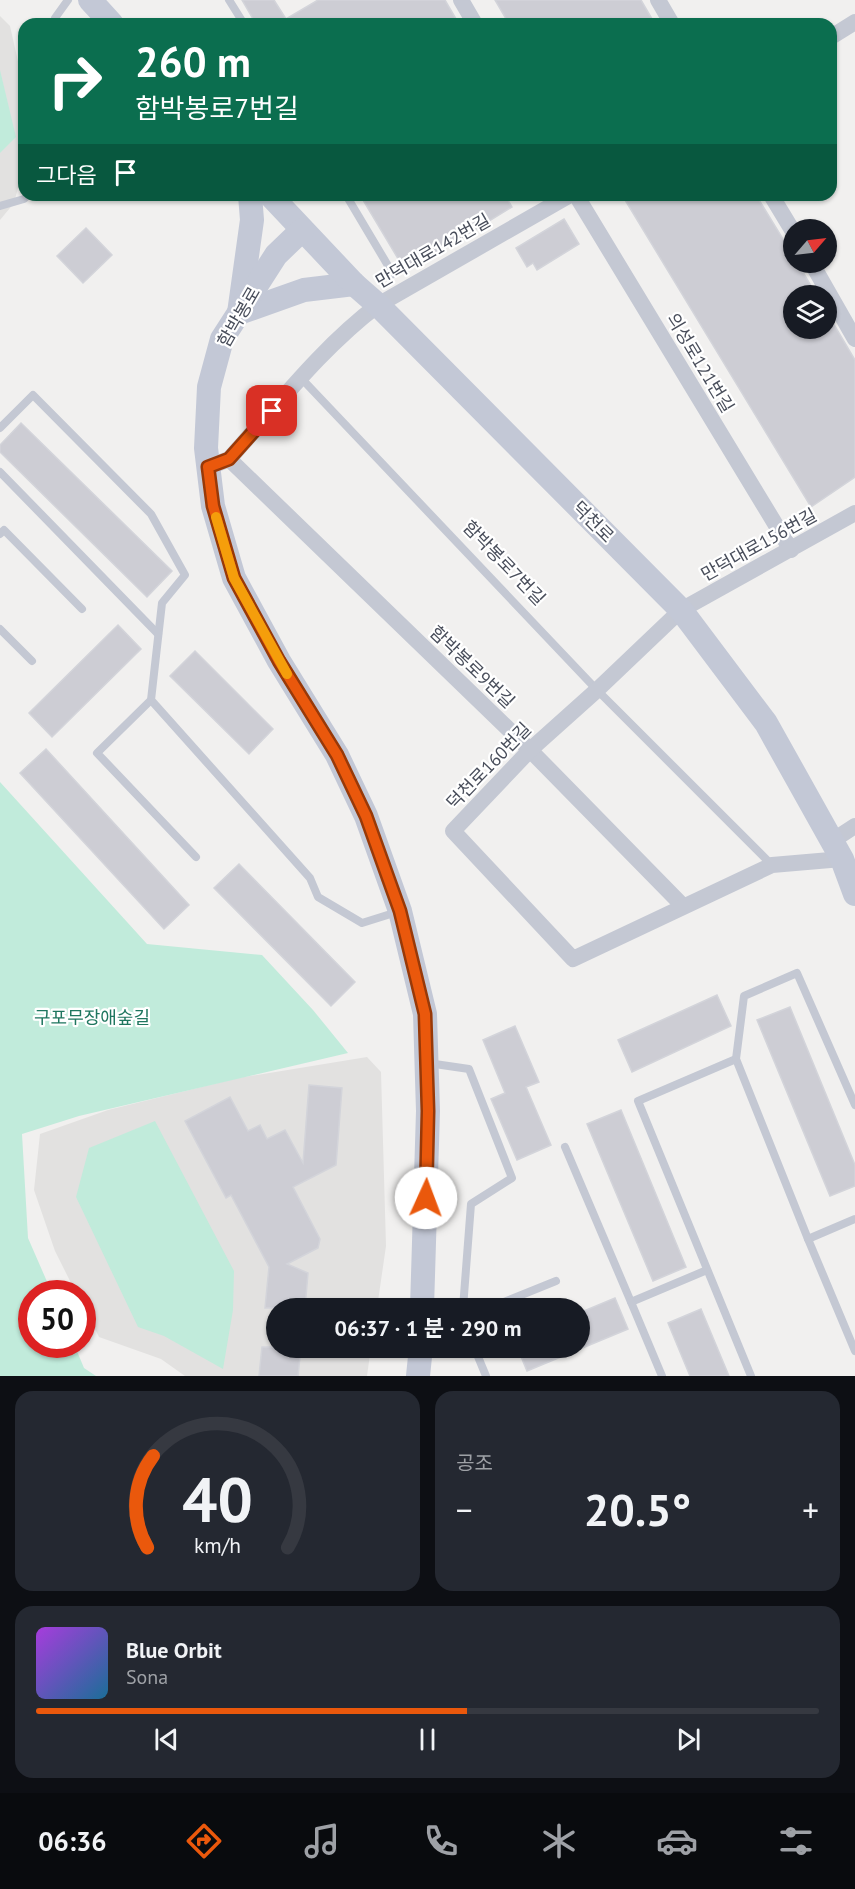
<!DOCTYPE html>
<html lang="ko">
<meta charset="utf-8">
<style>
body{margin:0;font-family:"PT Sans","Noto Sans KR",sans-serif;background:#242831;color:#f1f3f6;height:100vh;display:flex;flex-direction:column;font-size:22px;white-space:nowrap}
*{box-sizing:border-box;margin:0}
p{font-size:20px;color:#9ea1a6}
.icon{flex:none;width:33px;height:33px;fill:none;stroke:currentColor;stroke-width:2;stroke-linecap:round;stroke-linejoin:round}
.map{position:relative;height:1376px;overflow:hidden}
.sheet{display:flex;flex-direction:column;gap:15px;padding:15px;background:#0d0f14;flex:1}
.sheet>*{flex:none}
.hud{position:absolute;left:18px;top:18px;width:819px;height:183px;border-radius:18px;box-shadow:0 2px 4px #0004;background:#0b6e4f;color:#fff;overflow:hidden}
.needle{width:39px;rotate:62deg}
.controls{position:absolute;left:783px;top:219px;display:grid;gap:12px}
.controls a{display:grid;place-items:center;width:54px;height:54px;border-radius:50%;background:#171b24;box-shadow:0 2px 4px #0004;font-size:30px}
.speed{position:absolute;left:18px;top:1280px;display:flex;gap:12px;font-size:30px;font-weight:700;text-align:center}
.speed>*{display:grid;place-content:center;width:78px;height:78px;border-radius:50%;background:#171b24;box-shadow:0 2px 4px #0004;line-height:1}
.speed .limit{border:9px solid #d22;background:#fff;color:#111}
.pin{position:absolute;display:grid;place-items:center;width:51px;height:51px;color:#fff;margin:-26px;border-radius:12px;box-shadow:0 3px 9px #0006}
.me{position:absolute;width:66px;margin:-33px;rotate:2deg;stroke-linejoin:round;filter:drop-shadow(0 0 4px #0008)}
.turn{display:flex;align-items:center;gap:21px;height:126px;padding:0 18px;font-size:27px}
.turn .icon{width:78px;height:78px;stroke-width:2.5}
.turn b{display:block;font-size:42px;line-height:51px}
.then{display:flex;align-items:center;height:57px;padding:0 18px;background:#0003;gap:12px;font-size:22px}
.big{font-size:45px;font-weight:700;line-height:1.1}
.sheet .widget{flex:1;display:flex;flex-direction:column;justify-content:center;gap:9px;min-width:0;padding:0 21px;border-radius:18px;background:#242831}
.sheet .dial{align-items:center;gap:0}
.dial svg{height:156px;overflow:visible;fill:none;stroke:#363941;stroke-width:7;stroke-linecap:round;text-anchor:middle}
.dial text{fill:#f1f3f6;stroke:none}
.song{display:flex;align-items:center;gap:18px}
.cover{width:72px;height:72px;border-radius:9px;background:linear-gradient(135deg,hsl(280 70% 55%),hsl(200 70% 35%))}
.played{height:6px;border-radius:3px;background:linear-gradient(90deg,#ea580c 55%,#363941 55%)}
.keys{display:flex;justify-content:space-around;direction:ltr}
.heat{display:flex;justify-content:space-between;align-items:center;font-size:33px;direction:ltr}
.sheet .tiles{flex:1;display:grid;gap:15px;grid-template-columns:1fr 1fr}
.widget:last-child{grid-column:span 2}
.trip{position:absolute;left:266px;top:1298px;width:324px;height:60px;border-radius:30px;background:#171b24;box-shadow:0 2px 4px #0004;font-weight:700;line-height:60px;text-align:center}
.dock{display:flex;height:96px;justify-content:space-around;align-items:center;background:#090b0e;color:#9ea1a6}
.dock .icon{width:42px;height:42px}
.dock .selected{color:#ea580c}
.dock b{font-size:27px;color:#f1f3f6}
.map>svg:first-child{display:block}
</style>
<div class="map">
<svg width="855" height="1376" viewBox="0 0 855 1376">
<rect width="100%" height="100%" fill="#f1f0ef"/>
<g fill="#e2e1e0">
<polygon points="0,16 10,26 24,88 24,165 14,203 0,220"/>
<polygon points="367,1057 381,1072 386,1246 377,1308 276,1308 276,1347 371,1347 367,1376 185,1376 161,1359 99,1337 83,1305 82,1293 76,1293 55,1251 34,1190 40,1134 108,1110 238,1078"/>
</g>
<g fill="#c1ebdb">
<polygon points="0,70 16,137 0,153"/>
<polygon points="0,782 147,944 262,955 313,1010 348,1053 79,1116 22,1134 28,1238 52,1293 32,1293 32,1344 74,1344 84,1368 96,1376 0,1376"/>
<polygon points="155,1121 234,1271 233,1310 223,1369 164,1336 138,1327 76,1197 89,1148"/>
</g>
<g fill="#cdcdd4" stroke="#d3d4da" stroke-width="1.5">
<polygon points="242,0 274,0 286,19 318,0 445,0 459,24 256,24"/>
<polygon points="495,0 641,0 655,24 509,24"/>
<polygon points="360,195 505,195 512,207 406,272"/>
<polygon points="622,195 756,195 794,257 794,262 797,262 817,296 794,296 794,328 826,328 826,311 855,360 855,477 811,507"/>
<polygon points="564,219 579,244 537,270 533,263 527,267 516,248"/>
<polygon points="86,228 112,255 83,283 57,256"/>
<polygon points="21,423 172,571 147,597 0,452 0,445"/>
<polygon points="118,625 141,649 52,737 29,713"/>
<polygon points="195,651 273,729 249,754 170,676"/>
<polygon points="46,749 189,905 164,929 20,773"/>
<polygon points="239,864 355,982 331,1006 214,888"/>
<polygon points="717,995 731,1026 632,1072 618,1040"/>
<polygon points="790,1007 855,1165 855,1186 830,1196 757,1020"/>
<polygon points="515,1026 539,1082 526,1087 551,1145 517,1160 491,1099 505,1093 483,1040"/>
<polygon points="309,1085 342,1088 336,1165 293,1187 320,1239 318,1248 287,1264 308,1273 305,1308 265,1308 269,1267 231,1195 226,1198 185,1121 230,1097 248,1131 260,1125 267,1139 285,1130 303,1163"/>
<polygon points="621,1110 686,1267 653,1281 587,1124"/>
<polygon points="615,1298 628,1329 527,1371 517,1347 579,1347 579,1313"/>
<polygon points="701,1309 729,1376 690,1376 668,1323"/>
<polygon points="262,1347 301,1347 298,1376 259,1376"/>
</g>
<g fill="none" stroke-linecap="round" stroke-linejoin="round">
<g stroke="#c4c8d3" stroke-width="8">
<polyline points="229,0 244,24"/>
<polyline points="56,24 55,18 68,0"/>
<polyline points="346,195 393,274"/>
<polyline points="0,206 24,199 28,195"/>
<polyline points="301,378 597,690 772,865"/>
<polyline points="0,428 33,395 151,514 185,575 162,603 151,700 310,878 318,897 362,923 397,912"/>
<polyline points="0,472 158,634"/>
<polyline points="0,534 4,530 82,609"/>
<polyline points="0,629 32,661"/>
<polyline points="151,700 97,753 196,857"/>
<polyline points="736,1059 638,1101 751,1376"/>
<polyline points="428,1063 469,1069 512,1178 471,1204 463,1308"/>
<polyline points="565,1147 631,1302 707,1270"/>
<polyline points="855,1219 808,1239 855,1351"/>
<polyline points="808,1239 736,1059 744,996 797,973 855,1105"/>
<polyline points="631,1302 662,1376"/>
<polyline points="489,1308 556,1281"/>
<polyline points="474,1347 486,1376"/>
</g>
<g stroke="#c4c8d3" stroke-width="16">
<polyline points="461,0 475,24"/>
<polyline points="658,0 672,24"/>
<polyline points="831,37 855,22"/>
<polyline points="576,195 791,550"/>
<polyline points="771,195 794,233"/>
<polyline points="811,262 855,339"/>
<polyline points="229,459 530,750 683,906"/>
<path d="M219,463L229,459C276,407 322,347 378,305L570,195"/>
<polyline points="832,841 855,826"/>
<polyline points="842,859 772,865 573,959 453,831 530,750 597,690 681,610 855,513"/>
</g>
<g stroke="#c3c8d6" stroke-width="24">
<polyline points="90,0 112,24"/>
<polyline points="250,195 252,220 239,313 304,290 354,284"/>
<polyline points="270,195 354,284 378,305 681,610 766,723 842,859 855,894"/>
<polyline points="302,230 276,255 222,339 209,387 206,448 213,506 234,578 279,661 337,755 366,816 400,911 425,1014 428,1111 422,1308"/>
<polyline points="418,1376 421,1347"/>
</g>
</g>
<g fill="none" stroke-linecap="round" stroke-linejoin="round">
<g stroke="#983908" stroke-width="15">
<polyline id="route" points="272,411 229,459 208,467 213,506 234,578 279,661 337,755 366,816 400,911 425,1014 428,1111 426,1198"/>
</g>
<use href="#route" stroke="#ea580c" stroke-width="10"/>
<polyline stroke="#f59e0b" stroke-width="10" points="216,517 234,578 287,674"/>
</g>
<g text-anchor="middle" stroke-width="4.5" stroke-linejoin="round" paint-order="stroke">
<g font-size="18" fill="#494e5b" stroke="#fff">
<text transform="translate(433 251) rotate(-30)" y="6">만덕대로142번길</text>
<text transform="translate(239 317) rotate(-60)" y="6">함박봉로</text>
<text transform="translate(700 363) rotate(59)" y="6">의성로121번길</text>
<text transform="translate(593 522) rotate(45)" y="6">덕천로</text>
<text transform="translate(759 545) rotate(-29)" y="6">만덕대로156번길</text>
<text transform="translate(504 563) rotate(46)" y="6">함박봉로7번길</text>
<text transform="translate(472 667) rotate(44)" y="6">함박봉로9번길</text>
<text transform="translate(489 766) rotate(-46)" y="6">덕천로160번길</text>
</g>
<g font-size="18" fill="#1f765f" stroke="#fff">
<text x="92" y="1024">구포무장애숲길</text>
</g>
</g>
</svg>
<div class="controls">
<a><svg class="needle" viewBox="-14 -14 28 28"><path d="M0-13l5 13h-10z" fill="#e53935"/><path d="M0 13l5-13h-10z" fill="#9ea1a6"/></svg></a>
<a><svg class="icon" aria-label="layers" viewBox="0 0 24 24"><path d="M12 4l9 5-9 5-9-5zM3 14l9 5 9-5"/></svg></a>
</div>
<div class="speed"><div class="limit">50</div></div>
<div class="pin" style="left:272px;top:411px;background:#d93025"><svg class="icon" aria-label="arrive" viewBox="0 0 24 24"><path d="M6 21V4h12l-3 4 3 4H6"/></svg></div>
<svg class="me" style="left:426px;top:1198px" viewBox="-20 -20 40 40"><circle r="19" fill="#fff"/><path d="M0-13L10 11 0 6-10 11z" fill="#ea580c"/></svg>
<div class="trip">06:37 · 1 분 · 290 m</div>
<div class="hud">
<div class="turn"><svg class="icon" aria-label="right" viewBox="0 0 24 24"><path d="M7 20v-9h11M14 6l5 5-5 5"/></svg><div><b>260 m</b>함박봉로7번길</div></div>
<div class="then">그다음<svg class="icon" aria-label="arrive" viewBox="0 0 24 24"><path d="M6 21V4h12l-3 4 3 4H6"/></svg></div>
</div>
</div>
<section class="sheet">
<div class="tiles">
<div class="widget dial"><svg viewBox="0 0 100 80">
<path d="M14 69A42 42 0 1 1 86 69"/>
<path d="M14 69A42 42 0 0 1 17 22" stroke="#ea580c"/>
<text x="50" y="56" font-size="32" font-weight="700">40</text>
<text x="50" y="72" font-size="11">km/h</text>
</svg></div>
<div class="widget"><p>공조</p>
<div class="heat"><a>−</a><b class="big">20.5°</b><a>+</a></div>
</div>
<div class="widget">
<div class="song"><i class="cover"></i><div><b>Blue Orbit</b><p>Sona</p></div></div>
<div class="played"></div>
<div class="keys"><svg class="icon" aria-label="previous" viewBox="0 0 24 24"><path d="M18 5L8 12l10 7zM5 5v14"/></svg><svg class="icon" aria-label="pause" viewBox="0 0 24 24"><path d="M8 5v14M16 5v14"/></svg><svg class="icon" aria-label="next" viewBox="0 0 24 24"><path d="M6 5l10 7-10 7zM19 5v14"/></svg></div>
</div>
</div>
</section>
<nav class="dock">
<b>06:36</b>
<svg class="icon selected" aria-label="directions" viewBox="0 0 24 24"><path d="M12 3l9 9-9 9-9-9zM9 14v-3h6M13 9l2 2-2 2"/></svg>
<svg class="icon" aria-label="music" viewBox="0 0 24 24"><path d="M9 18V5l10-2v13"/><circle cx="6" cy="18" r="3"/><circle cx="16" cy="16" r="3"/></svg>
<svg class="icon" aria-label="phone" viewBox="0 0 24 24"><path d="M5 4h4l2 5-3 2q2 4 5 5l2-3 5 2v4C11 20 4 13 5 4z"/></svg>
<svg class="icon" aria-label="climate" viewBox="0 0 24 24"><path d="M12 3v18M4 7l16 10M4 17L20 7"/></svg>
<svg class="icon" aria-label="car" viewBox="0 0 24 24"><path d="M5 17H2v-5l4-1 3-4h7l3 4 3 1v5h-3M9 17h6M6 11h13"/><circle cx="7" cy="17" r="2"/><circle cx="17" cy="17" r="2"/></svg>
<svg class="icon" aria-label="filters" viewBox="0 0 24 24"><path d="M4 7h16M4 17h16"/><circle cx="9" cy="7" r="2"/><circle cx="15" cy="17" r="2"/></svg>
</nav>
